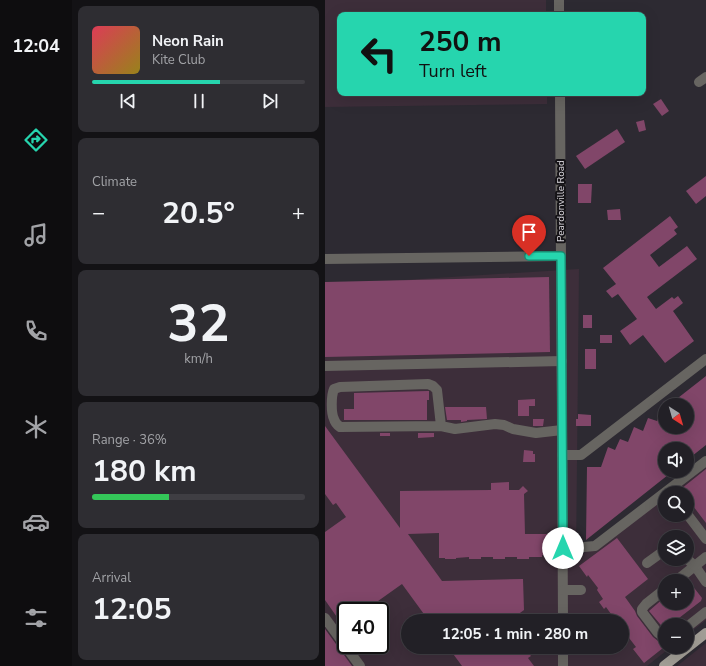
<!DOCTYPE html>
<meta charset="utf-8">
<style>
body{margin:0;font-family:"Nunito Sans",sans-serif;background:#2e2d32;color:#f1f3f6;height:100vh;display:flex;flex-direction:column;font-size:15px;white-space:nowrap}
*{box-sizing:border-box;margin:0}
p{font-size:13px;color:#a2a3a7}
.icon{flex:none;width:22px;height:22px;fill:none;stroke:currentColor;stroke-width:2;stroke-linecap:round;stroke-linejoin:round}
.map{position:relative;flex:1;overflow:hidden}
.details{display:flex;flex-direction:column;gap:6px;padding:6px;background:#131215;width:253px}
.details>*{flex:none}
.guide{position:absolute;left:12px;top:12px;width:309px;height:84px;border-radius:8px;box-shadow:0 4px 16px #0002,0 0 0 1px #3f3e43;background:#26d5ae;color:#111;overflow:hidden}
.needle{width:26px;rotate:143deg}
.buttons{position:absolute;left:333px;top:398px;display:grid;gap:8px}
.buttons a{display:grid;place-items:center;width:36px;height:36px;border-radius:50%;background:#222026;box-shadow:0 4px 16px #0002,0 0 0 1px #3f3e43;font-size:20px}
.speed{position:absolute;left:12px;top:602px;display:flex;gap:8px;font-size:20px;font-weight:700;text-align:center}
.speed>*{display:grid;place-content:center;width:52px;height:52px;border-radius:50%;background:#222026;box-shadow:0 4px 16px #0002,0 0 0 1px #3f3e43;line-height:1}
.speed .limit{border:2px solid #111;border-radius:6px;background:#fff;color:#111}
.pin{position:absolute;display:grid;place-items:center;width:34px;height:34px;color:#fff;margin:-41px -17px;border-radius:50% 50% 50% 0;rotate:-45deg;box-shadow:0 0 4px #0007}
.pin .icon{rotate:45deg}
.me{position:absolute;width:44px;margin:-22px;rotate:0deg;stroke-linejoin:round;filter:drop-shadow(0 0 3px #0008)}
.turn{display:flex;align-items:center;gap:14px;height:84px;padding:0 16px;font-size:18px}
.turn .icon{width:52px;height:52px;stroke-width:2.5}
.turn b{display:block;font-size:28px;line-height:34px}
.big{font-size:30px;font-weight:700;line-height:1.1}
.details .card{flex:1;display:flex;flex-direction:column;justify-content:center;gap:6px;min-width:0;padding:0 14px;border-radius:8px;background:#2e2d32}
.details .dial{align-items:center;gap:0}
.dial b{font-size:52px;line-height:1}
.song{display:flex;align-items:center;gap:12px}
.cover{width:48px;height:48px;border-radius:6px;background:linear-gradient(135deg,hsl(350 70% 55%),hsl(50 70% 35%))}
.played{height:4px;border-radius:2px;background:linear-gradient(90deg,#26d5ae 60%,#3f3e43 60%)}
.keys{display:flex;justify-content:space-around;direction:ltr}
.heat{display:flex;justify-content:space-between;align-items:center;font-size:22px;direction:ltr}
.charge{height:6px;border-radius:3px;background:linear-gradient(90deg,#34c759 36%,#3f3e43 0)}
.trip{position:absolute;left:76px;top:614px;width:228px;height:40px;border-radius:20px;background:#222026;box-shadow:0 4px 16px #0002,0 0 0 1px #3f3e43;font-weight:700;line-height:40px;text-align:center}
main{display:flex;flex:1;min-height:0}
.tab-bar{display:flex;flex-direction:column;width:72px;justify-content:space-around;align-items:center;background:#0e0d0f;color:#a2a3a7}
.tab-bar .icon{width:28px;height:28px}
.tab-bar .active{color:#26d5ae}
.tab-bar b{font-size:18px;color:#f1f3f6}
.map>svg:first-child{display:block}
</style>
<main>
<nav class="tab-bar">
<b>12:04</b>
<svg class="icon active" aria-label="directions" viewBox="0 0 24 24"><path d="M12 3l9 9-9 9-9-9zM9 14v-3h6M13 9l2 2-2 2"/></svg>
<svg class="icon" aria-label="music" viewBox="0 0 24 24"><path d="M9 18V5l10-2v13"/><circle cx="6" cy="18" r="3"/><circle cx="16" cy="16" r="3"/></svg>
<svg class="icon" aria-label="phone" viewBox="0 0 24 24"><path d="M5 4h4l2 5-3 2q2 4 5 5l2-3 5 2v4C11 20 4 13 5 4z"/></svg>
<svg class="icon" aria-label="climate" viewBox="0 0 24 24"><path d="M12 3v18M4 7l16 10M4 17L20 7"/></svg>
<svg class="icon" aria-label="car" viewBox="0 0 24 24"><path d="M5 17H2v-5l4-1 3-4h7l3 4 3 1v5h-3M9 17h6M6 11h13"/><circle cx="7" cy="17" r="2"/><circle cx="17" cy="17" r="2"/></svg>
<svg class="icon" aria-label="filters" viewBox="0 0 24 24"><path d="M4 7h16M4 17h16"/><circle cx="9" cy="7" r="2"/><circle cx="15" cy="17" r="2"/></svg>
</nav>
<section class="details">
<div class="card">
<div class="song"><i class="cover"></i><div><b>Neon Rain</b><p>Kite Club</p></div></div>
<div class="played"></div>
<div class="keys"><svg class="icon" aria-label="previous" viewBox="0 0 24 24"><path d="M18 5L8 12l10 7zM5 5v14"/></svg><svg class="icon" aria-label="pause" viewBox="0 0 24 24"><path d="M8 5v14M16 5v14"/></svg><svg class="icon" aria-label="next" viewBox="0 0 24 24"><path d="M6 5l10 7-10 7zM19 5v14"/></svg></div>
</div>
<div class="card"><p>Climate</p>
<div class="heat"><a>−</a><b class="big">20.5°</b><a>+</a></div>
</div>
<div class="card dial"><b>32</b><p>km/h</p></div>
<div class="card"><p>Range · 36%</p><b class="big">180 km</b><div class="charge"></div></div>
<div class="card"><p>Arrival</p><b class="big">12:05</b></div>
</section>
<div class="map">
<svg width="381" height="666" viewBox="0 0 381 666">
<rect width="100%" height="100%" fill="#2d2a32"/>
<g fill="#3d2e3a" fill-rule="evenodd">
<polygon points="0,0 221,0 221,15 15,15 15,93 222,93 222,104 0,107"/>
<path d="M254,269L251,559L381,458V620L362,635V625H340V647H346L322,666H0V285ZM340,493H362V515H340ZM340,537H362V559H340ZM340,581H362V603H340ZM21,611H55V645H21ZM83,621H297V647H83Z"/>
<polygon points="381,643 381,666 352,666"/>
</g>
<g fill="#814669">
<polygon points="336,99 344,111 337,116 328,104"/>
<polygon points="319,120 321,130 314,132 311,122"/>
<polygon points="292,129 300,142 260,169 251,156"/>
<polygon points="381,176 381,196 371,204 361,191"/>
<polygon points="253,184 267,184 266,203 253,203"/>
<polygon points="295,209 296,220 283,220 282,210"/>
<polygon points="345,216 353,227 349,230 352,234 325,255 334,267 362,246 372,259 322,297 331,309 347,297 349,299 353,296 358,303 348,311 369,341 340,363 318,335 305,345 295,331 312,319 293,294 287,298 281,291 291,284 278,268"/>
<polygon points="224,277 225,352 0,357 0,282"/>
<rect x="258" y="315" width="9" height="13"/>
<rect x="275" y="335" width="12" height="8"/>
<rect x="260" y="349" width="11" height="20"/>
<polygon points="381,376 381,445 362,460 362,449 340,449 340,471 348,471 261,540 262,467 276,467 283,447 290,450 295,439 303,442 309,427 318,431 323,418 332,421 339,401 340,427 362,427 362,405 344,405"/>
<polygon points="102,391 104,391 104,400 102,400 102,420 19,420 19,409 29,409 29,393"/>
<polygon points="210,399 210,406 204,406 204,416 193,416 193,400"/>
<polygon points="120,407 161,407 162,419 142,420 142,421 136,422 136,420 122,420"/>
<polygon points="253,414 266,415 266,426 251,426 251,419 253,419"/>
<polygon points="208,419 219,419 218,426 208,426"/>
<polygon points="0,426 75,528 75,491 166,490 166,483 184,482 184,490 194,490 198,486 203,491 199,494 200,534 222,534 222,555 217,555 217,557 204,557 204,559 192,559 192,557 180,557 180,559 168,559 168,557 156,557 156,559 144,559 144,557 131,558 131,559 120,559 120,558 114,558 114,533 83,534 117,581 198,579 199,610 184,621 104,621 77,584 39,611 21,611 21,630 0,600 0,532 21,517 11,503 8,505 0,494"/>
<rect x="55" y="433" width="10" height="3"/>
<polygon points="93,433 109,433 109,437 93,438"/>
<polygon points="199,450 208,451 208,454 210,454 210,462 198,462"/>
<polygon points="381,469 381,523 362,498 362,493 358,493 356,489"/>
<polygon points="292,538 323,579 300,597 310,611 312,616 328,637 333,641 338,648 319,663 308,649 311,647 301,634 297,637 297,621 291,621 281,607 279,609 274,602 278,599 272,590 273,588 263,575 262,577 254,566"/>
<polygon points="363,580 377,598 376,601 345,625 340,625 340,630 324,611 340,597 340,603 362,603 362,581"/>
<polygon points="0,629 27,666 0,666"/>
<polygon points="123,647 208,647 202,651 206,656 203,658 209,666 137,666"/>
</g>
<g fill="none" stroke-linecap="round" stroke-linejoin="round">
<g stroke="#676561" stroke-width="10">
<polyline points="234,15 234,0"/>
<polyline points="374,82 381,77"/>
<polyline points="235,93 237,430 238,621"/>
<polyline points="0,259 236,256"/>
<polyline points="0,366 237,361"/>
<path d="M116,426L112,390L108,386L103,384L15,387L9,389C6,396 6,413 9,419C10,423 12,425 15,427L116,426L130,429L170,424L179,425L188,429L211,433L237,430"/>
<polyline points="237,455 256,455 381,359"/>
<polyline points="362,514 381,539"/>
<polyline points="237,549 270,546 381,461"/>
<polyline points="362,559 370,566 381,582"/>
<polyline points="322,563 340,550"/>
<polyline points="351,581 381,557"/>
<polyline points="340,589 321,604 317,609 317,612 333,633 340,638"/>
<polyline points="238,590 256,590"/>
<polyline points="0,618 35,666"/>
<polyline points="362,627 381,612"/>
<polyline points="238,647 238,666"/>
<polyline points="348,647 354,654"/>
</g>
<polyline stroke="#a29e96" stroke-width="10" points="339,666 381,633"/>
</g>
<g fill="none" stroke-linecap="round" stroke-linejoin="round">
<g stroke="#198a71" stroke-width="10">
<polyline id="route" points="204,256 236,256 238,548"/>
</g>
<use href="#route" stroke="#26d5ae" stroke-width="7"/>
</g>
<g text-anchor="middle" stroke-width="4" stroke-linejoin="round" paint-order="stroke">
<g font-size="10" fill="#d9d6dc" stroke="#151317">
<text transform="translate(235 201) rotate(-90)" y="4">Peardonville Road</text>
</g>
</g>
</svg>
<div class="buttons">
<a><svg class="needle" viewBox="-14 -14 28 28"><path d="M0-13l5 13h-10z" fill="#e53935"/><path d="M0 13l5-13h-10z" fill="#a2a3a7"/></svg></a>
<a><svg class="icon" aria-label="sound" viewBox="0 0 24 24"><path d="M4 9h4l5-4v14l-5-4H4zM17 9q2 3 0 6"/></svg></a>
<a><svg class="icon" aria-label="search" viewBox="0 0 24 24"><circle cx="10" cy="10" r="6"/><path d="M15 15l6 6"/></svg></a>
<a><svg class="icon" aria-label="layers" viewBox="0 0 24 24"><path d="M12 4l9 5-9 5-9-5zM3 14l9 5 9-5"/></svg></a>
<a>+</a>
<a>−</a>
</div>
<div class="speed"><div class="limit">40</div></div>
<div class="pin" style="left:204px;top:256px;background:#d93025"><svg class="icon" aria-label="arrive" viewBox="0 0 24 24"><path d="M6 21V4h12l-3 4 3 4H6"/></svg></div>
<svg class="me" style="left:238px;top:548px" viewBox="-20 -20 40 40"><circle r="19" fill="#fff"/><path d="M0-13L10 11 0 6-10 11z" fill="#26d5ae"/></svg>
<div class="trip">12:05 · 1 min · 280 m</div>
<div class="guide">
<div class="turn"><svg class="icon" aria-label="left" viewBox="0 0 24 24"><path d="M17 20v-9H6M10 6l-5 5 5 5"/></svg><div><b>250 m</b>Turn left</div></div>
</div>
</div>
</main>
